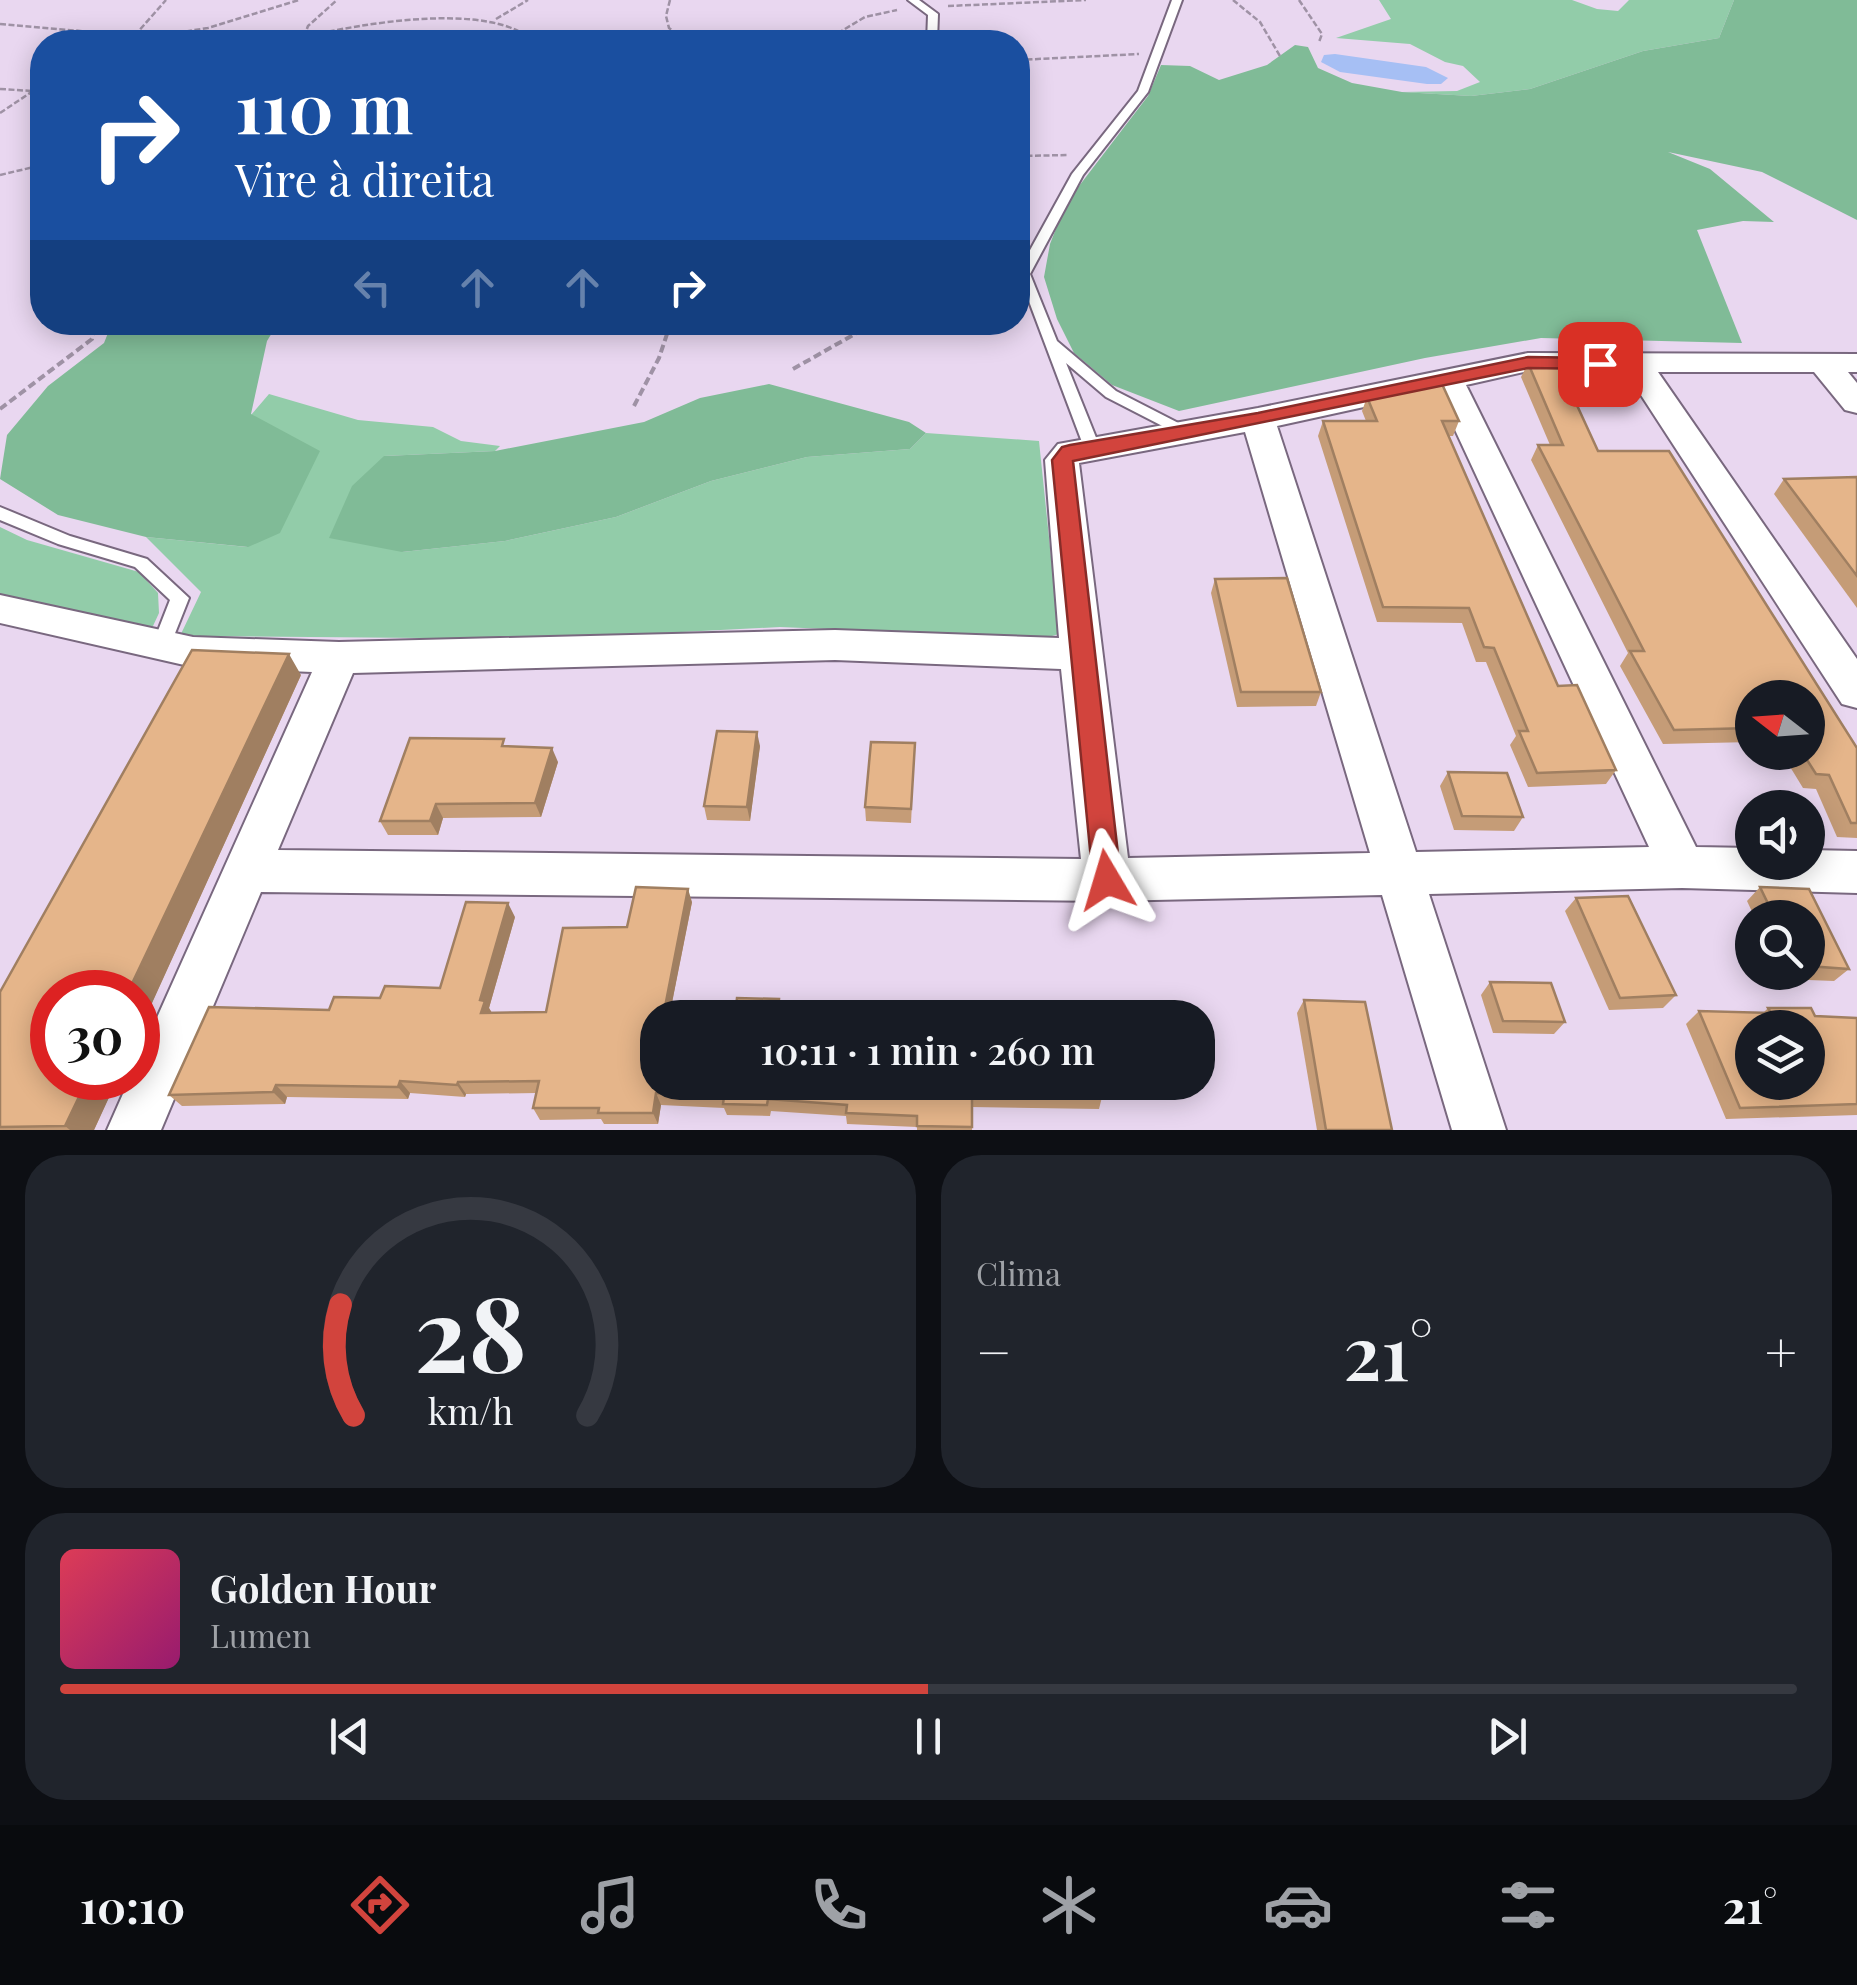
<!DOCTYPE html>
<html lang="pt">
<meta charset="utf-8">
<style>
body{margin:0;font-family:"Playfair Display",serif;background:#20242c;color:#f1f3f6;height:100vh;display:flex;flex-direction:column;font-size:38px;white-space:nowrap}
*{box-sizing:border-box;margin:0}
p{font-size:32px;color:#9ea1a6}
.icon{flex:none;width:55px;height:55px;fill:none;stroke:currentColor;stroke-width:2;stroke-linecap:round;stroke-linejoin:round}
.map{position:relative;height:1130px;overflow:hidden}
.panel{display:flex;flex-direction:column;gap:25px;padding:25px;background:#0d0f14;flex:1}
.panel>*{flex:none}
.banner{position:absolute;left:30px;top:30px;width:1000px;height:305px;border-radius:40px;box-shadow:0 5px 25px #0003;background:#1a4fa0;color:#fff;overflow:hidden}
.needle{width:65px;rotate:287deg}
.fabs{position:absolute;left:1735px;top:680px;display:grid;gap:20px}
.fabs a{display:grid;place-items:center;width:90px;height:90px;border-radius:50%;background:#171b24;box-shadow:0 5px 25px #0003;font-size:50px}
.speed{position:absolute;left:30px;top:970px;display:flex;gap:20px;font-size:50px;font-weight:700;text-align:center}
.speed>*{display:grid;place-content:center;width:130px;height:130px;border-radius:50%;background:#171b24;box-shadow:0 5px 25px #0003;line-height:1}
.speed .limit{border:15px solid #d22;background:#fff;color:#111}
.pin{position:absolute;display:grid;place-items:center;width:85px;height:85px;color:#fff;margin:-42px;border-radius:20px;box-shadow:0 5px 15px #0006}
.me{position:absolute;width:110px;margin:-55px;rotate:353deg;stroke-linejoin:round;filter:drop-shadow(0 0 8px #0008)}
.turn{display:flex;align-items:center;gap:35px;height:210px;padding:0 40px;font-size:45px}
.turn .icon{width:130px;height:130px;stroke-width:2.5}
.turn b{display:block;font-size:70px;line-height:85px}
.lanes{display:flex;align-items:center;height:95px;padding:0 40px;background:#0003;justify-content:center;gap:50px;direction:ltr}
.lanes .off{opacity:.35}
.big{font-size:75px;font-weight:600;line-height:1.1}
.panel .card{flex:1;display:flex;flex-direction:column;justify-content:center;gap:15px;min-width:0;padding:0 35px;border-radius:40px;background:#20242c}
.panel .dial{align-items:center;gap:0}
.dial svg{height:260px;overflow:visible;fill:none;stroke:#363941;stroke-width:7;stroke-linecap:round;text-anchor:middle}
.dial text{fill:#f1f3f6;stroke:none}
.song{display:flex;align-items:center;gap:30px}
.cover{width:120px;height:120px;border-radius:15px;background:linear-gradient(135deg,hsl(350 70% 55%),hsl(320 70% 35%))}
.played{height:10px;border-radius:5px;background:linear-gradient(90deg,#d2443d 50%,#363941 50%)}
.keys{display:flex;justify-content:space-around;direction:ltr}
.heat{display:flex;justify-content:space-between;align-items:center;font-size:55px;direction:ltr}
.panel .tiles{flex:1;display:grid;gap:25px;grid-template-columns:1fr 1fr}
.card:last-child{grid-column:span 2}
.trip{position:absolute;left:640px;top:1000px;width:575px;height:100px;border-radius:40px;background:#171b24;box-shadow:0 5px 25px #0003;font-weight:600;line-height:100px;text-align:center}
.tabs{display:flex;height:160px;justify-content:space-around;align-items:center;background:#090b0e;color:#9ea1a6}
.tabs .icon{width:70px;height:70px}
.tabs .selected{color:#d2443d}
.tabs b{font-size:45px;color:#f1f3f6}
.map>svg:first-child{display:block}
</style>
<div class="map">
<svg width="1857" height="1130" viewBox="0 0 1857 1130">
<rect width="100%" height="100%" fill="#e9d7f0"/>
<g fill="#92cca9">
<polygon points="1379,0 1572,0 1597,9 1618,11 1629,0 1734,0 1719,38 1643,51 1530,89 1471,96 1402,92 1457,91 1480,82 1463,66 1445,62 1410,44 1336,38 1391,19"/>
<polygon points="269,394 358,420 433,427 461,441 500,446 495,451 384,456 402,552 505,541 616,517 711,481 807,457 910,449 926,433 1039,441 1059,634 1045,638 780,627 546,639 180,636 201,592 146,537 247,547 251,415"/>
<polygon points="0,527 27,540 139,572 158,593 159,613 153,626 139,631 0,598"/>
</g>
<g fill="#80bb97">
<polygon points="1734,0 1857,0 1857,220 1762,172 1668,152 1710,169 1774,222 1743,221 1697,230 1742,343 1541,338 1425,358 1179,411 1112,385 1074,353 1057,319 1044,277 1050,244 1066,203 1148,96 1161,65 1190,66 1219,80 1267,65 1295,45 1308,47 1318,68 1352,83 1402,92 1471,96 1530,89 1643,51 1719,38"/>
<polygon points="112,323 278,323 267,341 251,414 320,451 280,533 248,547 146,537 58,515 0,479 7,435 48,386 104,343"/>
<polygon points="769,384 909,422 926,433 910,449 807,457 711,481 616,517 505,541 402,552 329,538 352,486 384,456 495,451 644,422 700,398"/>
</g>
<polygon fill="#a6bff4" points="1335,54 1426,67 1448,78 1441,84 1427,84 1340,72 1321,62 1324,55"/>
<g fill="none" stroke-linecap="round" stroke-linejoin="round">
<g stroke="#79687f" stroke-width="4">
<g id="service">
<polygon points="908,0 919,0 938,14 937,42 927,42 928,15"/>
<polygon points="1172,0 1182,0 1148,92 1083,175 1030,274 1057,341 1116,391 1192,430 1184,435 1178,434 1106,397 1066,363 1101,450 1093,455 1085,450 1018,272 1072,174 1138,91"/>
<polygon points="0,507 70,536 147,559 189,598 168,651 154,651 152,646 170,600 135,567 58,544 0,520"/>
</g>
</g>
<g stroke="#79687f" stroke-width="4">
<path id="minor" d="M1528,353L1857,354V372H1848L1857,383V413L1845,410L1814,372H1658L1857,659V708L1842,704L1626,372L1528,371L1466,385L1696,847L1752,848V862H1808V850L1857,851V893L1682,888L1429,894L1506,1130H1452L1382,895L1107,901L261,892L161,1130H107L130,1078H138V1060L312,672L193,667L0,623V595L193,637L339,642L835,630L1059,638L1045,460L1058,444L1258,408ZM1437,391L1649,847L1416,852L1277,426ZM1245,432L1370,853L1128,858L1079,463ZM835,660L1061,669L1081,859L278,850L353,673Z"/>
</g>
<g stroke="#9f92a5" stroke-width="2.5" stroke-dasharray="6 2.5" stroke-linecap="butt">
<polyline points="670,0 666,16 669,28 689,42"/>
<polyline points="1233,0 1260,22 1280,56"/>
<polyline points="1299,0 1322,34 1319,42"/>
<polyline points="948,6 1086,0"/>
<polyline points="496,19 528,0"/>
<polyline points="0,24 150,37 208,28 299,0"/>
<path d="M304,37C359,24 492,0 534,42"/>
<polyline points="304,37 308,26 337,0"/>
<polyline points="129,42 166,0"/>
<polyline points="289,42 304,37 298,42"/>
<polyline points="823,42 865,17 897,10"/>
<polyline points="1018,60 1139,54"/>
<polyline points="0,89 33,91 42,87"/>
<polyline points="0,113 33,91 42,91"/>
<polyline points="1018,156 1069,155"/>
<polyline points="0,175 42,165"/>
</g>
<g stroke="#9f92a5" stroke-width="4" stroke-dasharray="8 4" stroke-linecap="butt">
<polyline points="793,369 876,322"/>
<polyline points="634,406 659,358 671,322"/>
<polyline points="0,409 92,339 96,322"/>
</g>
<use href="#service" fill="#fff" fill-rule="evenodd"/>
<use href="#minor" fill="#fff" fill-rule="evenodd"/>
</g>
<g fill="#c59c77">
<polygon points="1528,363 1598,451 1857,748 1857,838 1837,837 1816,789 1803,788 1781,752 1808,752 1808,698 1752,698 1752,742 1663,744 1620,666 1628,653 1531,460 1538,445 1550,445 1521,377"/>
<polygon points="1367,397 1459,421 1453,436 1448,436 1558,686 1616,770 1606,784 1528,787 1510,745 1516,736 1486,662 1476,662 1462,623 1377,622 1318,436 1323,421 1366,421 1362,411"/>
<polygon points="1857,477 1857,608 1774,494 1784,479"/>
<polygon points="1215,579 1321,692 1316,706 1237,707 1211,593"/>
<polygon points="301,675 94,1130 0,1130 0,992"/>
<polygon points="915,743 911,823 866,821 865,807"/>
<polygon points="507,746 558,762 541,817 443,818 438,835 388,835 380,821"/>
<polygon points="760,746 750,821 707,820 704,806"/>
<polygon points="1448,772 1523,817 1514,831 1454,830 1440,786"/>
<polygon points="1760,887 1809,889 1849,969 1834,981 1783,979 1780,972 1808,972 1808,918 1755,918 1747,901"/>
<polygon points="1576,898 1676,995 1663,1008 1609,1010 1565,911"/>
<polygon points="692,902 670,1012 735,1015 781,1013 1102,1097 1099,1109 972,1107 972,1130 917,1130 917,1127 847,1124 846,1116 771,1111 770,1116 727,1115 724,1108 661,1105 658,1124 604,1124 601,1119 540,1120 533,1108 536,1093 466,1094 465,1097 410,1093 408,1099 287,1097 285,1104 182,1106 169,1095 329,1010 380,998 440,988 515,917 489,1008 492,1013 546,1012 627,927"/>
<polygon points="1490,982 1565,1022 1554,1034 1493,1033 1481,995"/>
<polygon points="1304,1000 1392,1130 1317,1130 1297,1013"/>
<polygon points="1768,1008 1815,1016 1857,1018 1857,1115 1726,1119 1686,1024 1699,1011 1763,1013"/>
</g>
<g fill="#a07f61">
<polygon points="289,654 301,675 138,1034 138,992 128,992"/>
<polygon points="757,732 760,746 750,821 747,807"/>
<polygon points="552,748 558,762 541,817 535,803"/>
<polygon points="436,804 443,818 438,835 430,821"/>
<polygon points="688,889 692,902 669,1018 664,1012"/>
<polygon points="508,903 515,917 489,1008 492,1013 481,1013 480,1000"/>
<polygon points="88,1078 118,1078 94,1130 70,1130 65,1126"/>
<polygon points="400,1081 410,1093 408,1099 398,1087"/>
<polygon points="458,1082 466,1094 465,1097 457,1085"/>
<polygon points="276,1085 287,1097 285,1104 273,1092"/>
<polygon points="656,1093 661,1105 658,1124 653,1113"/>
</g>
<g fill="#e5b58a" stroke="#a07f61" stroke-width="2.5" fill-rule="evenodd">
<polygon points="1528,363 1558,364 1598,451 1669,451 1857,748 1857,823 1851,823 1829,775 1816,774 1802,752 1808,752 1808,698 1752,698 1752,728 1674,730 1630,651 1644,651 1538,445 1563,445"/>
<polygon points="1442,384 1459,421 1442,421 1558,686 1577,685 1616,770 1537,773 1519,731 1528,731 1494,648 1484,647 1469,608 1383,607 1323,421 1377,421 1367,397"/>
<polygon points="1857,477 1857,576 1784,479"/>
<polygon points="1287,578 1321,692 1241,692 1215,579"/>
<polygon points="192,650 289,654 128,992 52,992 52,1078 88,1078 65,1126 0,1127 0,992"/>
<polygon points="717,731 757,732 747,807 704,806"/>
<polygon points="410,738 504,739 502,746 552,748 535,803 436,804 430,821 380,821"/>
<polygon points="871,742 915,743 911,809 865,807"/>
<polygon points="1448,772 1507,773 1523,817 1462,816"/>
<polygon points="636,887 688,889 664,1012 735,1015 737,998 779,999 778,1013 853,1018 658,1018 658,1082 1100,1082 1102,1097 972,1096 972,1127 917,1126 917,1116 846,1113 847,1105 768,1099 767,1105 723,1104 724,1097 656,1093 653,1113 598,1113 599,1108 533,1108 539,1081 458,1082 457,1085 400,1081 398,1087 276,1085 273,1092 169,1095 209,1007 329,1010 334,997 380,998 385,986 440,988 466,902 508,903 480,1000 485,1001 481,1013 546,1012 563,928 627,927"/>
<polygon points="1760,887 1809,889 1849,969 1808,966 1808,918 1775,918"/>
<polygon points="1628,896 1676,995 1620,998 1576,898"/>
<polygon points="1490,982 1551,983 1565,1022 1503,1021"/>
<polygon points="1304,1000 1365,1002 1392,1130 1326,1130"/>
<polygon points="855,1003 911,1005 911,1017 1094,1018 854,1018"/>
<path d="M1768,1008H1811L1815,1016L1857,1018V1104L1740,1108L1699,1011L1771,1013ZM1752,1028H1808V1082H1752Z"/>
</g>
<polygon fill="#d2443d" stroke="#882c28" stroke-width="2.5" points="1528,357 1600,358 1610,364 1600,369 1528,368 1073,461 1121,880 1117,889 1107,893 1097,889 1093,880 1052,460 1062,447 1070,445 1258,413"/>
</svg>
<div class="fabs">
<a><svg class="needle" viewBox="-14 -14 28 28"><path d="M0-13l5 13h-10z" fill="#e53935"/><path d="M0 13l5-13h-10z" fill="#9ea1a6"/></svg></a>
<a><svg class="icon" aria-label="sound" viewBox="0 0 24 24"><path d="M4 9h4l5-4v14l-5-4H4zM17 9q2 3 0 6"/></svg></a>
<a><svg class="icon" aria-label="search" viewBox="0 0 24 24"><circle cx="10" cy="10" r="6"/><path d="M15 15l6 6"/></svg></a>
<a><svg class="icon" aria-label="layers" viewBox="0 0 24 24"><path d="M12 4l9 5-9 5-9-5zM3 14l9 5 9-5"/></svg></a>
</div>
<div class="speed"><div class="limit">30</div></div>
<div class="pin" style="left:1600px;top:364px;background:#d93025"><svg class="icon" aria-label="arrive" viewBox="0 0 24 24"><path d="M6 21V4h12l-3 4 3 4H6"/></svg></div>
<svg class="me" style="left:1107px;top:880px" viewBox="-20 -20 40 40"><path d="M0-17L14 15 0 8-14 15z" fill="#d2443d" stroke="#fff" stroke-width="4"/></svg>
<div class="trip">10:11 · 1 min · 260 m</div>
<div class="banner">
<div class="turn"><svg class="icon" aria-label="right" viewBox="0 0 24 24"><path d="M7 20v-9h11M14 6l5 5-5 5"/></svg><div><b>110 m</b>Vire à direita</div></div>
<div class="lanes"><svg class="icon off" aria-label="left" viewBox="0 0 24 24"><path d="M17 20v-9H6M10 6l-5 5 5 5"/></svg><svg class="icon off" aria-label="ahead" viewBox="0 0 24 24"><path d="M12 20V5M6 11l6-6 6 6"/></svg><svg class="icon off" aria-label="ahead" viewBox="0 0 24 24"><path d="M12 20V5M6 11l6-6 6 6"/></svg><svg class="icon" aria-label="right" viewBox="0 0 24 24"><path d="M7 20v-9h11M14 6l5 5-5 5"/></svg></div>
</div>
</div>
<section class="panel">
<div class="tiles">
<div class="card dial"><svg viewBox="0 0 100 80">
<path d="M14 69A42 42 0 1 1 86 69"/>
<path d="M14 69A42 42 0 0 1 10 35" stroke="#d2443d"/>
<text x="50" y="56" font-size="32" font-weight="700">28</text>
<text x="50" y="72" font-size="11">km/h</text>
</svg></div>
<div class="card"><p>Clima</p>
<div class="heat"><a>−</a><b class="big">21°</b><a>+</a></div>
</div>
<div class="card">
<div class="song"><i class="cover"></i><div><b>Golden Hour</b><p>Lumen</p></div></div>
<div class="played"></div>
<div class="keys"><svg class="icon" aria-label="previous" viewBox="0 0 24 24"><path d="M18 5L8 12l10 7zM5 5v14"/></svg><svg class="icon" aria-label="pause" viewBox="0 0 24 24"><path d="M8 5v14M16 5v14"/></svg><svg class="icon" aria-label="next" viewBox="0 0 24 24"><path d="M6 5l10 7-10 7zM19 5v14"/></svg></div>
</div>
</div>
</section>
<nav class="tabs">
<b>10:10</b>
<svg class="icon selected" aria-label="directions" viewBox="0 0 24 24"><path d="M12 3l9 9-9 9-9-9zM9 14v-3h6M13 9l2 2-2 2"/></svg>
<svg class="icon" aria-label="music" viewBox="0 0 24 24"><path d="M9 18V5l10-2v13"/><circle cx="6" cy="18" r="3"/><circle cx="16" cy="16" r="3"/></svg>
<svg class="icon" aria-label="phone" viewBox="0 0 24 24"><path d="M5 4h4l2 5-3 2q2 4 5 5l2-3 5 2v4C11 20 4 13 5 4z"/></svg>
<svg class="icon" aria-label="climate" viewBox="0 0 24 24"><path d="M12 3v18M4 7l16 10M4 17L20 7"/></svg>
<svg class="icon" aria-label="car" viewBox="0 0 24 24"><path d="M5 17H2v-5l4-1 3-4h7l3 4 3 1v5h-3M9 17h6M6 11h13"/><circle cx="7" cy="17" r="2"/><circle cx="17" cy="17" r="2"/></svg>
<svg class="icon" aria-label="filters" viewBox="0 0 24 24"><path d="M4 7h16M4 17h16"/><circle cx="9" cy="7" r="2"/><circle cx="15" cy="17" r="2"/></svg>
<b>21°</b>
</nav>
